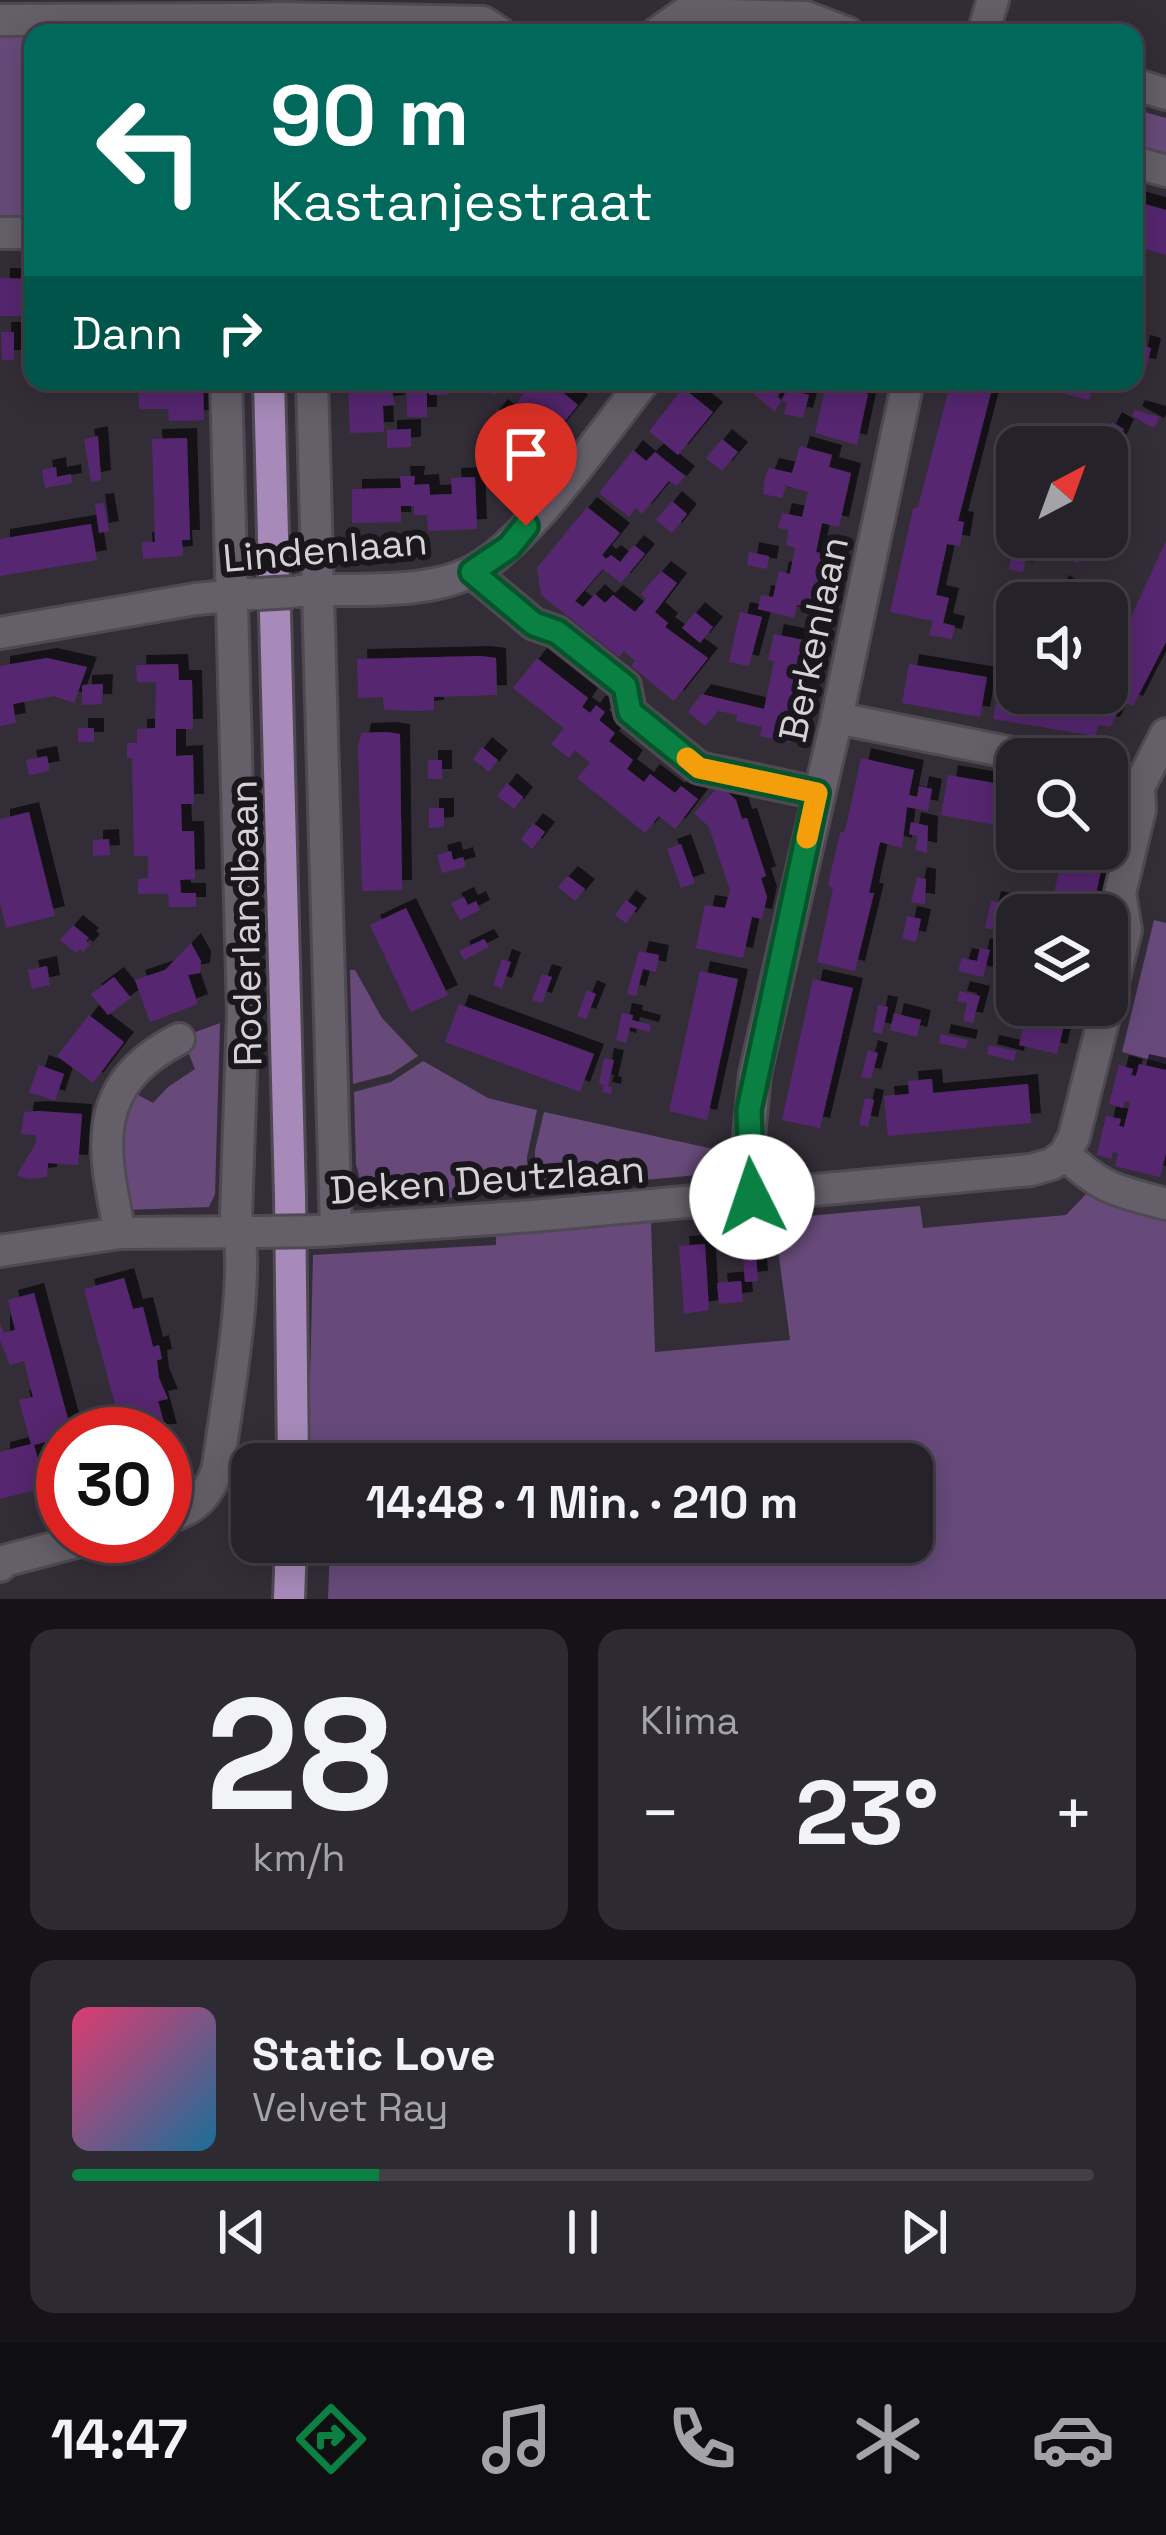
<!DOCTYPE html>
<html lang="de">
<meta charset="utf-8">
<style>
body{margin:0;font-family:"Space Grotesk",sans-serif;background:#2e2a31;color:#f1f3f6;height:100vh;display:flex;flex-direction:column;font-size:45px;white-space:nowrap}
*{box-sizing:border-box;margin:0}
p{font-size:39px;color:#a4a4a8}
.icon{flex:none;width:66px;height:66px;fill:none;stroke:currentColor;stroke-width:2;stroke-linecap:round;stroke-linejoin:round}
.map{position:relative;height:1599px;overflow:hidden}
.side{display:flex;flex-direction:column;gap:30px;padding:30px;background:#151317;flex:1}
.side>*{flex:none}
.guide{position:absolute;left:24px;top:24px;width:1119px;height:366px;border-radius:24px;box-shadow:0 6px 30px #0003,0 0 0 3px #423f46;background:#00695c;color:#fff;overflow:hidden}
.needle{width:78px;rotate:41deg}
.controls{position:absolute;left:996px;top:426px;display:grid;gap:24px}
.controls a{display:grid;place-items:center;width:132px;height:132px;border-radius:24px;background:#262229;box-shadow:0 6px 30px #0003,0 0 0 3px #423f46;font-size:60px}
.speed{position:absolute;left:36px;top:1407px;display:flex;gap:24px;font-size:60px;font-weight:700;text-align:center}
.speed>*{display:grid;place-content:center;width:156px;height:156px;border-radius:50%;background:#262229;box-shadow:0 6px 30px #0003,0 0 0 3px #423f46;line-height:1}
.speed .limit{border:18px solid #d22;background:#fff;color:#111}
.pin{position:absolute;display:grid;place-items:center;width:102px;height:102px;color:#fff;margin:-123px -51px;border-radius:50% 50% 50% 0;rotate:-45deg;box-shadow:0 0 12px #0007}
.pin .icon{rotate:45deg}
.me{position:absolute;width:132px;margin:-66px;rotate:356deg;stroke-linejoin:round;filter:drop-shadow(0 0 9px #0008)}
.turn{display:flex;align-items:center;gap:42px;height:252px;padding:0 48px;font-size:54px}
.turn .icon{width:156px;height:156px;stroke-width:2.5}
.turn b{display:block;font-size:84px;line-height:102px}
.then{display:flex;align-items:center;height:114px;padding:0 48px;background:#0003;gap:24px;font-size:45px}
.big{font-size:90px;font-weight:700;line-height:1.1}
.side .tile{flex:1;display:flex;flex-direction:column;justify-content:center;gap:18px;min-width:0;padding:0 42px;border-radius:24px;background:#2e2a31}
.side .dial{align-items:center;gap:0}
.dial b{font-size:156px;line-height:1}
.song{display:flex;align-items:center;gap:36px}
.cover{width:144px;height:144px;border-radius:18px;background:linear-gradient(135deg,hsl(340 70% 55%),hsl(200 70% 35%))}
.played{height:12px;border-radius:6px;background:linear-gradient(90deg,#0b8043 30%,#423f46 30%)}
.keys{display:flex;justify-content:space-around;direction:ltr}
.heat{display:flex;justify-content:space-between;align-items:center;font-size:66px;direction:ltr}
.side .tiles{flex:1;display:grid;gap:30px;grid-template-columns:1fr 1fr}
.tile:last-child{grid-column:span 2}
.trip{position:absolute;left:231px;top:1443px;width:702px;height:120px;border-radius:24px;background:#262229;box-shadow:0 6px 30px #0003,0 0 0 3px #423f46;font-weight:700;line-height:120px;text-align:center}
.dock{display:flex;height:192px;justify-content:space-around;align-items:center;background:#0f0e10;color:#a4a4a8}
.dock .icon{width:84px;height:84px}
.dock .current{color:#0b8043}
.dock b{font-size:54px;color:#f1f3f6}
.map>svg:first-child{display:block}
</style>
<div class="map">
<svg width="1166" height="1599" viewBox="0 0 1166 1599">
<defs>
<filter id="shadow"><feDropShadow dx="10" dy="-10" stdDeviation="0" flood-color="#0009"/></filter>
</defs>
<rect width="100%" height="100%" fill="#332d37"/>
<g fill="#674a7a">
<polygon points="0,31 33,33 33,226 0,226"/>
<polygon points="1134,109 1166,118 1166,158 1134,149"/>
<polygon points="1154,920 1166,923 1166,1064 1122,1052"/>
<polygon points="350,970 355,970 382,1018 418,1056 391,1074 353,1084"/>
<polygon points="220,1023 215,1194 209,1207 126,1210 112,1153 131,1091 153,1103 168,1087 195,1069 182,1037"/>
<polygon points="423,1061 488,1098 537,1110 527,1157 528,1191 389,1203 363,1192 356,1164 354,1092 391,1082"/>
<polygon points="544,1112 723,1151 722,1162 709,1174 535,1190 535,1150"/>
<polygon points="1089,1191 1166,1212 1166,1599 328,1599 330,1542 912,1542 912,1464 308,1464 313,1255 496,1245 496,1236 651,1221 655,1352 790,1340 774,1219 920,1206 923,1228 1066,1215"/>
</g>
<g fill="#56286f" filter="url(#shadow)">
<polygon points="1134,201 1166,210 1166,255 1138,247 1134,256"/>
<polygon points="0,278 33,279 33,316 0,316"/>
<polygon points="1,332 14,332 14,360 2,360"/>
<polygon points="1140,345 1151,348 1146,369 1136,367"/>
<polygon points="203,381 204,420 169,421 168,409 139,409 138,383"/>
<polygon points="348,381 390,381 395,405 383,406 384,432 350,433"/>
<polygon points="430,381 451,381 447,395 429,395"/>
<polygon points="482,381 504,381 507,383 494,395 479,385"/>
<polygon points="532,381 549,381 578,405 543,448 536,443 521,461 482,429 498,409 507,417"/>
<polygon points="765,381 776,381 784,388 777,397 781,401 787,389 809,395 803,418 784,414 787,402 781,401 775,412 754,394"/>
<polygon points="817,381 854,381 852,390 868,394 857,445 815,433 826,385"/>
<polygon points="951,381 994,381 958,521 964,522 960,546 947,544 936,595 949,598 943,623 955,626 952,639 929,635 933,621 890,612 913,509 918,507"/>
<polygon points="1068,383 1092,391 1089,400 1065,394"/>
<polygon points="683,388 713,412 678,455 649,431"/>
<polygon points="427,392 427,417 407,417 407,393"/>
<polygon points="1135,410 1160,417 1154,428 1132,416"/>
<polygon points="1112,422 1124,429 1114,450 1101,443"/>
<polygon points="411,429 411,447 387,448 387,430"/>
<polygon points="98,436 101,480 91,482 84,439"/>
<polygon points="187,438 190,540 182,540 183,556 143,559 142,542 155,542 152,439"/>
<polygon points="722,439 738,452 722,471 706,458"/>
<polygon points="800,446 832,455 829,467 851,473 839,527 822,523 816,552 832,556 820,609 797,605 794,618 758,609 761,595 773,597 779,571 790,574 795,548 786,545 789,530 778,528 782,513 802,517 808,492 786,486 782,498 763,494 764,481 769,468 792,473"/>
<polygon points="633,450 646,461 655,452 685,476 677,486 669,481 642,514 636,508 629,517 599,493"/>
<polygon points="56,467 57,477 71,474 72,483 45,488 42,470"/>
<polygon points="400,476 415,476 414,485 429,484 430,495 452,494 451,478 475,477 477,529 428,531 427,515 414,515 414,506 401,506 401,522 352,523 352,489 401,488"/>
<polygon points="672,501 687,514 672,533 656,520"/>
<polygon points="104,503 109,531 99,533 95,504"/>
<polygon points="587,507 620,533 602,555 606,559 611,555 620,562 634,545 645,554 621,583 603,569 575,601 583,607 595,594 605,603 613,595 635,612 646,599 641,594 661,571 677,583 655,612 668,623 665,627 708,658 674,701 631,666 635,661 624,651 619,657 541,595 537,568"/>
<polygon points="91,524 97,560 0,576 0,539"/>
<polygon points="1076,537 1089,543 1078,564 1066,557"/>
<polygon points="1166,541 1166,642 1133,706 1123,702 1110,727 1098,725 1096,736 993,719 1000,679 1017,681 1017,693 1107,693 1107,669"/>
<polygon points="1014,546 1028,549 1023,572 1009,569"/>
<polygon points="749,552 769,556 767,569 747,565"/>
<polygon points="1059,585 1072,593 1066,603 1037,603 1042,590 1054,596"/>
<polygon points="695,612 713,627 700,643 682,628"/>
<polygon points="740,612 762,617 749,666 729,662"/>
<polygon points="774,634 813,642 791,743 760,736 762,727 736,721 737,715 719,711 705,726 688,712 701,694 764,709 774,661 768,660"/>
<polygon points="481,656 496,658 497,695 434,697 434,710 421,711 384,710 383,697 358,698 357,659"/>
<polygon points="47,658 87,667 74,703 54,696 13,704 16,723 0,726 0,666"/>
<polygon points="537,658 588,698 582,707 590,713 596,705 605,712 599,720 615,733 609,741 633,760 627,769 644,782 650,774 675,793 681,786 698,799 675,829 659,816 645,833 577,778 590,763 575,750 569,758 551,744 564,728 513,688"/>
<polygon points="178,664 179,680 192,680 193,729 176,729 176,756 193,755 194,804 181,804 182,831 194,831 195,879 180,880 181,893 196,893 196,907 169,907 168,894 138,894 138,879 148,878 148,856 134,856 132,758 127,758 127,743 137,743 137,729 155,728 156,682 137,682 136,665"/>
<polygon points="909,664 987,677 980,717 902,703"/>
<polygon points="103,684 102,704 82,705 82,685"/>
<rect x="78" y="728" width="16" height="14"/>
<polygon points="386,732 400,734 402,890 362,891 358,748 361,733"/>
<polygon points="482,747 498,760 489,772 473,759"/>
<polygon points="47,756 50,771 29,775 26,760"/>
<polygon points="861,758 914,770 909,795 917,797 919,786 932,789 928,811 907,807 902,848 880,842 869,893 874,893 855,971 817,962 833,889 828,885 840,833 845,831"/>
<rect x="428" y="760" width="14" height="19"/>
<polygon points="948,775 1017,787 1017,829 941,815"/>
<polygon points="507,783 523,797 514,809 497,796"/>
<polygon points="720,785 736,800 742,819 747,818 766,876 761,878 767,897 762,919 752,917 743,958 696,948 705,905 725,908 730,890 709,827 694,813"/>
<polygon points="429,808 444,808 444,827 429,828"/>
<polygon points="29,812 55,916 6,928 0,903 0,819"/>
<polygon points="911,822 928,826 927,853 915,850 918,836 909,834"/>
<polygon points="533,823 545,832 532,849 521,839"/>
<polygon points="109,839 110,855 93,856 93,840"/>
<polygon points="681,844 695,883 681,888 667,849"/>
<polygon points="1023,849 1037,849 1033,871 1019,869"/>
<polygon points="1065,849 1106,849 1094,902 1054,892"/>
<polygon points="451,851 453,860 463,857 466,867 442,873 437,855"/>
<polygon points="568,876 585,889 575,901 558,887"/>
<polygon points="917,877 926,879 925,904 911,902"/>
<polygon points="464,897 468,905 476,901 480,910 460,920 451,903"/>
<polygon points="626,900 637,908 626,923 615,915"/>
<polygon points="991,901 1001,903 995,930 985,928"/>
<polygon points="406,908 448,995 411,1012 370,925"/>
<polygon points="907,916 921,919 916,942 902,939"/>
<polygon points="73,925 89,938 86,941 90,944 83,952 80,949 76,953 60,940"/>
<polygon points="484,939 489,947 464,960 459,951"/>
<polygon points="191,943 201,961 200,973 188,975 198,1004 150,1022 135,980 165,970"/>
<polygon points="980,948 990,950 983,977 958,971 962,958 977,961"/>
<polygon points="639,951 659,955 656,972 643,969 636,996 627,994"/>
<polygon points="502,959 511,962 502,988 493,985"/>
<polygon points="47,966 50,985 32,989 28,970"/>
<polygon points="700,971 738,979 707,1120 669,1111"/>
<polygon points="542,974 552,977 542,1003 532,1000"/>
<polygon points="114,977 131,998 108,1015 91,994"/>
<polygon points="813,979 853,988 820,1128 782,1120"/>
<polygon points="587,990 596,994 586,1019 577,1016"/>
<polygon points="960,991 980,996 973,1023 963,1021 967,1003 957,1001"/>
<polygon points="459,1004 594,1054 580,1092 445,1042"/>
<polygon points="878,1005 888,1007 882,1034 873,1032"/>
<polygon points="1028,1005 1069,1005 1057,1054 1019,1045"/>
<polygon points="622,1013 633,1015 632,1020 651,1025 649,1032 630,1027 626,1043 616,1040"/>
<polygon points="894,1013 921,1020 917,1037 890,1030"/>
<polygon points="89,1015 124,1042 93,1083 57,1056"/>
<polygon points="941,1034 968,1040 966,1049 939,1043"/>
<polygon points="989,1045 1016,1051 1014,1061 987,1054"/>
<polygon points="868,1050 878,1053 871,1079 861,1077"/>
<polygon points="604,1058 614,1060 608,1086 612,1087 611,1094 602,1092 604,1085 599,1084"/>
<polygon points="1139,1064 1166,1070 1166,1153 1160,1177 1115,1166 1118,1153 1113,1152 1111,1159 1097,1155 1106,1116 1121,1119 1119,1126 1124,1127 1130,1103 1125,1101 1123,1108 1109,1104 1119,1065 1133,1069 1131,1075 1136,1076"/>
<polygon points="39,1065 64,1074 55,1101 29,1092"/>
<polygon points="932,1079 933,1093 1028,1084 1031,1123 888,1136 884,1096 909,1094 908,1081"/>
<polygon points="865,1098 874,1100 868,1127 859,1125"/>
<polygon points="38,1111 82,1114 78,1165 48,1163 47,1177 28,1179 17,1175 36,1143 36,1135 21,1134 24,1112"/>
<polygon points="755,1243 758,1281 745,1282 742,1244"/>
<polygon points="705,1244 709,1310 684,1314 679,1246"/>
<polygon points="124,1278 133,1309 143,1307 153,1347 159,1345 162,1359 157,1360 159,1378 168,1399 158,1401 167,1434 123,1434 84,1289"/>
<polygon points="741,1281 743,1302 719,1304 717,1283"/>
<polygon points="34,1293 72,1434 63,1434 63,1471 54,1473 45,1442 34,1445 46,1487 0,1499 0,1452 31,1444 19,1400 33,1397 24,1361 10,1365 0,1340 0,1323 4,1333 15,1330 8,1300"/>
</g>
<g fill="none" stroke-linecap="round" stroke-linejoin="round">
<g stroke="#4f4a52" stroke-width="36">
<g id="minor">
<polyline points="279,18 483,22 500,33"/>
<polyline points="0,20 243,19"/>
<polyline points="657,33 684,14 806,17 848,33"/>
<polyline points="983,33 993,0"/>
<polyline points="1134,84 1166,94"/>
<polyline points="1134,162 1166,171"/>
<polyline points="0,233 33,233"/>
<polyline points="312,381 336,1230"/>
<polyline points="472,572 534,624 557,632 625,686 630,712 699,768 817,793"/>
<path d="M300,591C354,588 424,596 473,571C527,544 603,432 644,381"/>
<polyline points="0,633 196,599 249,594"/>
<polyline points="837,718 1043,759"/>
<polyline points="1107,780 1139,787"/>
<path d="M1065,1154C1102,1190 1118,1191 1166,1204"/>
<polyline points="752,1197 748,1147 755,1074 837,718 908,381"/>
<polyline points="319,1231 533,1216 1031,1170 1052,1164 1065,1154 1074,1137 1126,930 1120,893 1140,810 1139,787 1166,734"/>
<path d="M120,1233C103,1149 88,1086 179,1039"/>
<polyline points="0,1251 120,1233 257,1232"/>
<path d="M165,1518C195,1510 209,1495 218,1467C226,1405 252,1270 236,1215L243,1013L226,381"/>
<polyline points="0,1566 0,1562 98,1536"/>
</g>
</g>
<g stroke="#4f4a52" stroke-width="36">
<g id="major">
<polyline points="269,381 290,1196 293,1464"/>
<polyline points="289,1599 291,1542"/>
</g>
</g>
<use href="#minor" stroke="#655f6a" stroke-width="30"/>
<use href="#major" stroke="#a78aba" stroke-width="30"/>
<g stroke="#4f4a52" stroke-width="36" stroke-linecap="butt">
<g id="minor-bridge">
<polyline points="243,19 279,18"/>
<polyline points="257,594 293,592"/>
<polyline points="260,1232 319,1231"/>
</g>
</g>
<use href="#minor-bridge" stroke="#655f6a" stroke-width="30"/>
</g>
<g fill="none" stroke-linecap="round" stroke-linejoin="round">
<g stroke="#07532c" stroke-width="30">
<polyline id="route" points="526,526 509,547 472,572 534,624 557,632 625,686 630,712 699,768 817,793 749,1110 752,1197"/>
</g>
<use href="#route" stroke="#0b8043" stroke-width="21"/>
<polyline stroke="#f59e0b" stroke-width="21" points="687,758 699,768 817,793 807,838"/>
</g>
<g text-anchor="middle" stroke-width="12" stroke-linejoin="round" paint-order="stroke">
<g font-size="39" fill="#d5d1d7" stroke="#19171b">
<text transform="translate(325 549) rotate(-5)" y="14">Lindenlaan</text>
<text transform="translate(813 639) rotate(-78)" y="14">Berkenlaan</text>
<text transform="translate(245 923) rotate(-91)" y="14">Roderlandbaan</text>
<text transform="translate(487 1179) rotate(-4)" y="14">Deken Deutzlaan</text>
</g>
</g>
</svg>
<div class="controls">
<a><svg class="needle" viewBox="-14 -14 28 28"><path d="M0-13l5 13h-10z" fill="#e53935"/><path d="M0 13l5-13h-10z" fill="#a4a4a8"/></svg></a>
<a><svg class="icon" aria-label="sound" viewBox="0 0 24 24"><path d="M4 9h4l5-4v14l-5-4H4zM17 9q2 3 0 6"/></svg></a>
<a><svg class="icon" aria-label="search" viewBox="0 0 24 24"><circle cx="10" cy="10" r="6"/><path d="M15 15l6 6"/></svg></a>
<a><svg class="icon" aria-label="layers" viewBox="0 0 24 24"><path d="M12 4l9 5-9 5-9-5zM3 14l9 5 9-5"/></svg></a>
</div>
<div class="speed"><div class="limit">30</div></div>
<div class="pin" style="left:526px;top:526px;background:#d93025"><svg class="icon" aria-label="arrive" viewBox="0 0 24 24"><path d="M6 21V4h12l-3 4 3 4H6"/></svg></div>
<svg class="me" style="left:752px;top:1197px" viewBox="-20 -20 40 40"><circle r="19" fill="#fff"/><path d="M0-13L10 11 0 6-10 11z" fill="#0b8043"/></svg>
<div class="trip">14:48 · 1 Min. · 210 m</div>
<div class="guide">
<div class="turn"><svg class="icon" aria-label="left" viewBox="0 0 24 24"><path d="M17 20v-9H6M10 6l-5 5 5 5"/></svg><div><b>90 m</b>Kastanjestraat</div></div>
<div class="then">Dann<svg class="icon" aria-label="right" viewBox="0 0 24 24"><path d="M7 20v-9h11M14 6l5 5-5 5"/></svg></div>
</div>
</div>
<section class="side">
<div class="tiles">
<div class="tile dial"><b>28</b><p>km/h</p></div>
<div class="tile"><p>Klima</p>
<div class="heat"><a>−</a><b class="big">23°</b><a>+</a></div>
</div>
<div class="tile">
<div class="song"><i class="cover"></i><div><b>Static Love</b><p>Velvet Ray</p></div></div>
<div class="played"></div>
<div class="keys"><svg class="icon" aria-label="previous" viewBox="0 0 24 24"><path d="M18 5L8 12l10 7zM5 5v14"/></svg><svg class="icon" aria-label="pause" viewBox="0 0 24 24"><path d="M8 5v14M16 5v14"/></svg><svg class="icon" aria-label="next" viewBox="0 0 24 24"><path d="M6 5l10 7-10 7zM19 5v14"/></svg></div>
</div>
</div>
</section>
<nav class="dock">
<b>14:47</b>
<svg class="icon current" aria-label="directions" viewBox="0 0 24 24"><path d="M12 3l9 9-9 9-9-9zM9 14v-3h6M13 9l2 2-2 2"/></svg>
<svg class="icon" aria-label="music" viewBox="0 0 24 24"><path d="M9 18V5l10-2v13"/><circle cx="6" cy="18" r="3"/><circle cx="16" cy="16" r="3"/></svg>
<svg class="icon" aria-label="phone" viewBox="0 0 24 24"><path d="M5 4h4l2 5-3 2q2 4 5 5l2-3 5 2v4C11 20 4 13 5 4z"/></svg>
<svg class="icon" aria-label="climate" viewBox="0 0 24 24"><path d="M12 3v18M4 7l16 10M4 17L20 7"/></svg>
<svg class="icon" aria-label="car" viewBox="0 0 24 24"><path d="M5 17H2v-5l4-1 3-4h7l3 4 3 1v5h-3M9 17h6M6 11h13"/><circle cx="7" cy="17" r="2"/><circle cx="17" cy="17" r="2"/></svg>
</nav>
